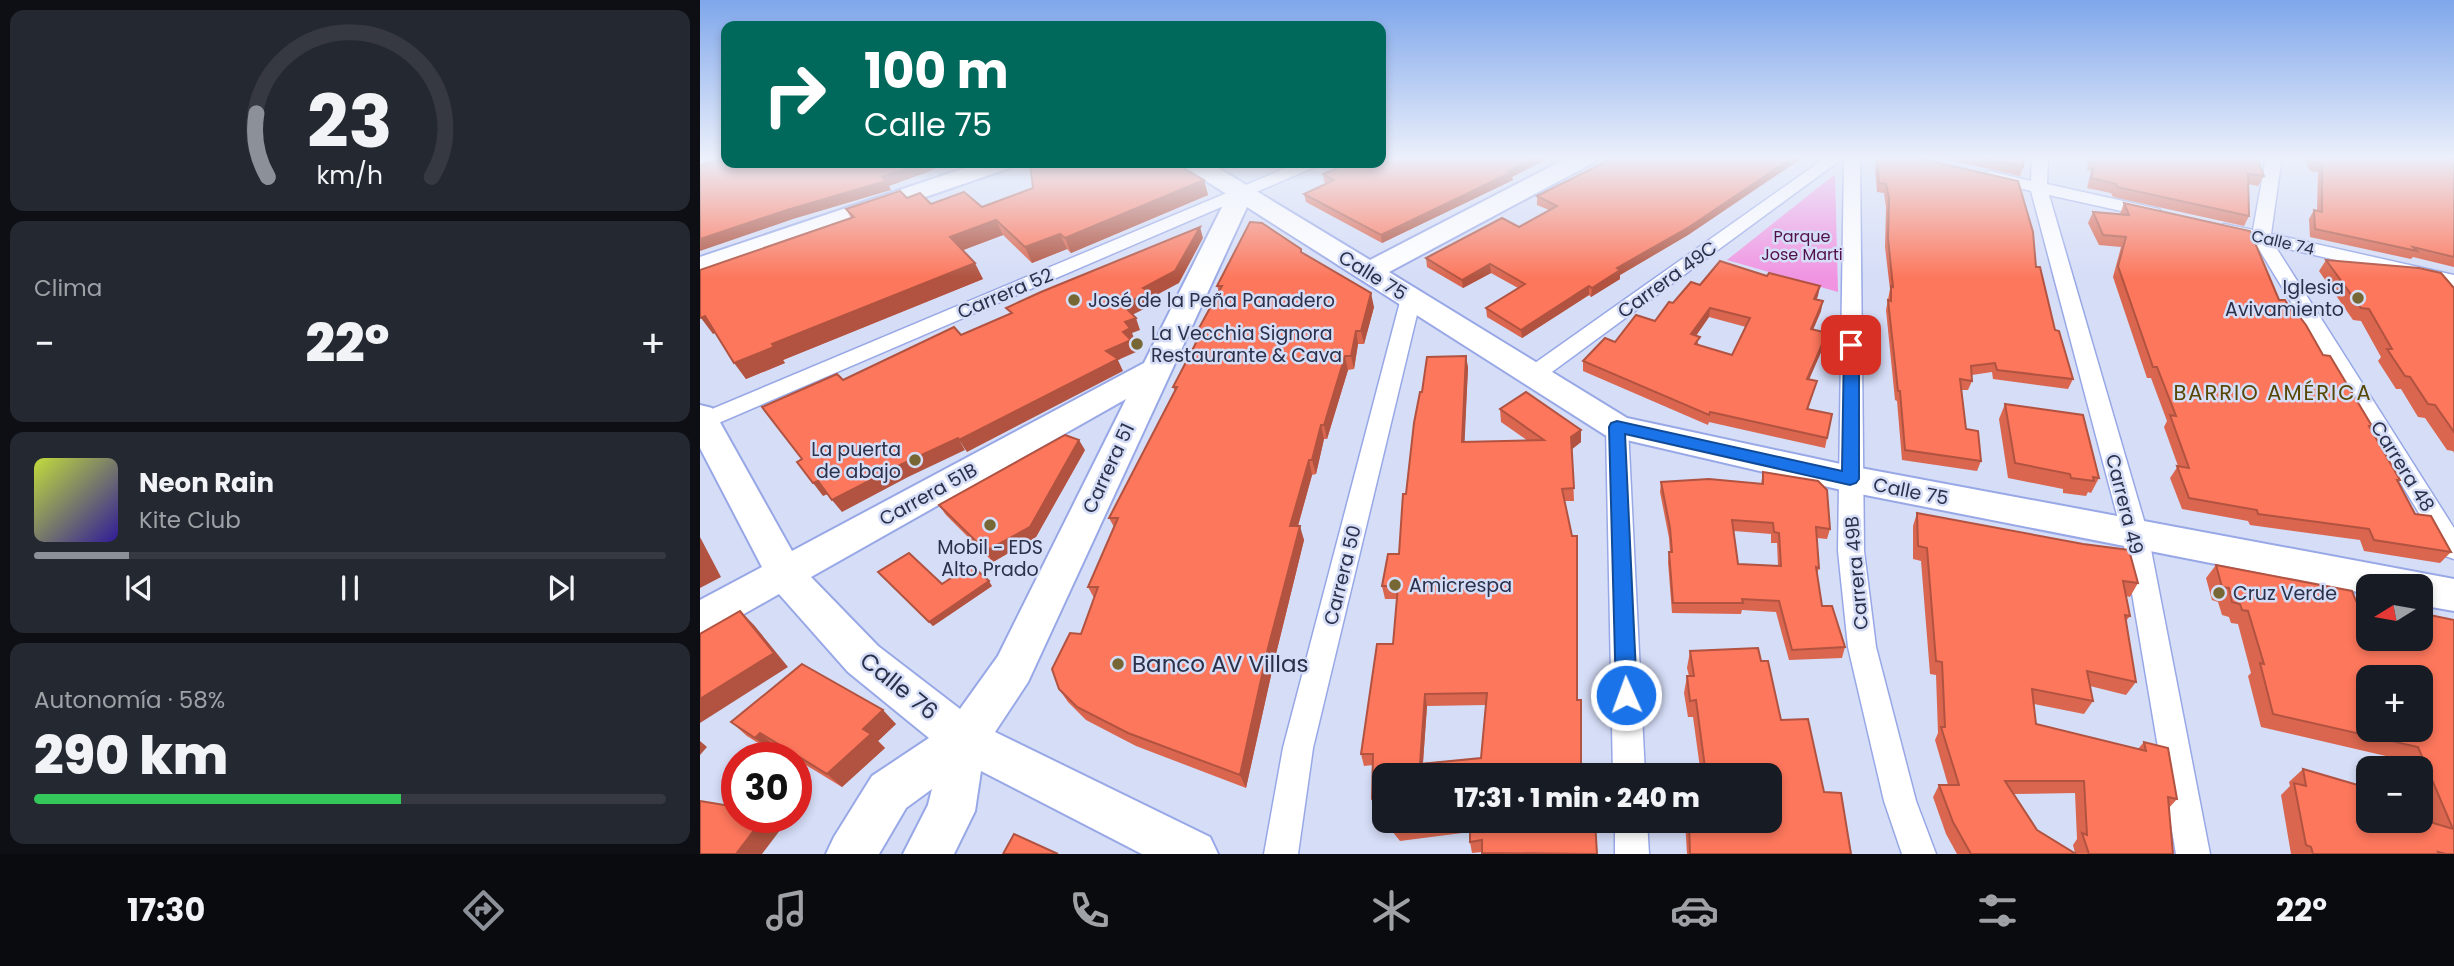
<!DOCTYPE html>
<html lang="es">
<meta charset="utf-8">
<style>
body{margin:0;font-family:Poppins,sans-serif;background:#242831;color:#f1f3f6;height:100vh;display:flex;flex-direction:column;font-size:26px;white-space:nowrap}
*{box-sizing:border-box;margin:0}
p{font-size:23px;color:#9ea1a6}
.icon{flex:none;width:38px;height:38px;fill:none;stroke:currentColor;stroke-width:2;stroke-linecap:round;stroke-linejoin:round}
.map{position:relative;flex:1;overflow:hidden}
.sheet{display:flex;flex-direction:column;gap:10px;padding:10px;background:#0d0f14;width:700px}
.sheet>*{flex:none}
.guide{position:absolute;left:21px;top:21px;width:665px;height:147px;border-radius:14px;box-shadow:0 4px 10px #0003;background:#00695c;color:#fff;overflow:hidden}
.needle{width:46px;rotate:259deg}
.tools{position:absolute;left:1656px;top:574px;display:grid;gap:14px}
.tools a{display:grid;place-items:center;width:77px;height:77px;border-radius:14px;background:#171b24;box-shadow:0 4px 10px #0003;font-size:35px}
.speed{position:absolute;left:21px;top:742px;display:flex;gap:14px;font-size:35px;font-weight:700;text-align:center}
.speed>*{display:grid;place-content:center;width:91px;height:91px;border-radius:50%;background:#171b24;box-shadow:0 4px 10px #0003;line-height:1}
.speed .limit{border:10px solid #d22;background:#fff;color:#111}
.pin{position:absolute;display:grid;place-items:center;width:60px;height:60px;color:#fff;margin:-30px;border-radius:14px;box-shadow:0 4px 10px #0006}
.me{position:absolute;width:77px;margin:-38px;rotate:358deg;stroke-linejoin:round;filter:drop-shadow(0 0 5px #0008)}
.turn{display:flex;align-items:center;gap:24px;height:147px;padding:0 28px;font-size:32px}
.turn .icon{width:91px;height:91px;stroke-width:2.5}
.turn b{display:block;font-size:49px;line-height:60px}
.big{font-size:52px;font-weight:800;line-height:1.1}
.sheet .card{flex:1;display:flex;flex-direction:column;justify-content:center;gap:10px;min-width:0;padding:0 24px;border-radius:14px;background:#242831}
.sheet .dial{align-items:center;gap:0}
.dial svg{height:182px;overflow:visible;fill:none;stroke:#363941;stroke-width:7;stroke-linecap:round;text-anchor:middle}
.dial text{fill:#f1f3f6;stroke:none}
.song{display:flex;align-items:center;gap:21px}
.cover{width:84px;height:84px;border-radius:10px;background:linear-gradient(135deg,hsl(70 70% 55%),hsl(250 70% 35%))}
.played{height:7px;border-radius:4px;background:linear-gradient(90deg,#8c9099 15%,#363941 15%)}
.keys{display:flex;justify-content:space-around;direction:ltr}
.heat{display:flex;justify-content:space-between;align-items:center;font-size:38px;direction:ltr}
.charge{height:10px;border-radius:5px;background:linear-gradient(90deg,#34c759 58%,#363941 0)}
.trip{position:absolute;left:672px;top:763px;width:410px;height:70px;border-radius:14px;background:#171b24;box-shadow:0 4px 10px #0003;font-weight:800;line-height:70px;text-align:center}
.dock{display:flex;height:112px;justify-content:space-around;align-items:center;background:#090b0e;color:#9ea1a6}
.dock .icon{width:49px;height:49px}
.dock .current{color:#8c9099}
.dock b{font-size:32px;color:#f1f3f6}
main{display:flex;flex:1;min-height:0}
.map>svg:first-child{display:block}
</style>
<main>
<section class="sheet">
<div class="card dial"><svg viewBox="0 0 100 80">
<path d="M14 69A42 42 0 1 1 86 69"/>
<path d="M14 69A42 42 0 0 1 9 41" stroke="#8c9099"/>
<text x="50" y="56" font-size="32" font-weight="700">23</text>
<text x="50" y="72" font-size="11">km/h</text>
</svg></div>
<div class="card"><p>Clima</p>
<div class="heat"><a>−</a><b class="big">22°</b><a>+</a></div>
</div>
<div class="card">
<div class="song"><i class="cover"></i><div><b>Neon Rain</b><p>Kite Club</p></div></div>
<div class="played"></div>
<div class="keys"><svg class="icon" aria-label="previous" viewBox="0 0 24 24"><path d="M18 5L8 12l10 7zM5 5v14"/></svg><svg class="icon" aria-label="pause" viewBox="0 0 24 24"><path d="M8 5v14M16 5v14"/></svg><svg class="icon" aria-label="next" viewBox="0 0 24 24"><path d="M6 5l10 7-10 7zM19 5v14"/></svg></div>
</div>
<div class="card"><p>Autonomía · 58%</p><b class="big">290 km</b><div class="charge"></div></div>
</section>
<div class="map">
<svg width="1754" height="854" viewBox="0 0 1754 854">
<rect width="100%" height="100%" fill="#d5ddf7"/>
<polygon fill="#f093e1" points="1135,174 1138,292 1027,260"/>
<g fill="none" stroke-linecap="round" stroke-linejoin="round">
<g stroke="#98a8e6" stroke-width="3">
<g id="street">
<polygon points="1125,158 1143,158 841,380 825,380 822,375 825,370"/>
<polygon points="1144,158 1160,158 1164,551 1176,647 1216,801 1236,854 1202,854 1184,801 1148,647 1138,551"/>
<polygon points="1332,158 1348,158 1347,184 1459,209 1462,213 1453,218 1349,195 1448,534 1510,854 1476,854 1422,534 1331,191 1283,179 1281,176 1289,171 1331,181"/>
<polygon points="1563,158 1579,158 1581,163 1571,234 1754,275 1754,287 1575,246 1754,528 1754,559 1745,556 1554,241 1518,233 1515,229 1524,224 1553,230 1565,163"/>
<polygon points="598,163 619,163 617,166 0,431 0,414"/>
<polygon points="711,292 721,298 613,748 598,854 564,854 583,748 701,298"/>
<polygon points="917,419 925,422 928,427 945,775 913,775 906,427 909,422"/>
<polygon points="915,821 947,821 949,854 915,854"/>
</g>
</g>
<g stroke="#98a8e6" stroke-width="4">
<g id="secondary">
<polygon points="0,158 14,158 10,163 0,166"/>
<path d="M867,158H897L893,163L689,272L927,418L1150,466L1754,579V611L1720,605V586H1668V594L1150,492L905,435L547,207L328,682L295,732L510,837L518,854H442L281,771L275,811L254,854H203L228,805L232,789L206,808L179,854H126L134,837L172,776L229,738L148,672L79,594L14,631L0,636V600L62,567L0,448V405L12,408L92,551L444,363L528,195L486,168L482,163H510L670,260ZM426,399L298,656L260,709L178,646L111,577Z"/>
<polygon points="280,163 314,163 310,168 0,274 0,257"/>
</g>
</g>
<use href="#street" fill="#fff" fill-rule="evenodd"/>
<use href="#secondary" fill="#fff" fill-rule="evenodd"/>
</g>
<g fill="#da664f" fill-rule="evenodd">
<polygon points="681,158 849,158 812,177 813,180 682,243 606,202 604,194 627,183 624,182 623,174 644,165 644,163 681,163"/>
<polygon points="913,158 1102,158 988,235 920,275 920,279 891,297 889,295 822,338 787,317 786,308 818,288 791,273 763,288 727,267 726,258 819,227 849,210 837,205 837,196"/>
<polygon points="1240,158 1324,158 1323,167 1320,176"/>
<polygon points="1386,158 1558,158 1564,176 1558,186 1548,184 1549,216 1544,226 1413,197 1411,193 1387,188 1391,171 1387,170 1388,162 1385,161"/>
<polygon points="1604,158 1754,158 1754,267 1713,257 1711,259 1610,237 1609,219 1614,210 1617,211 1618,172 1610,171"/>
<polygon points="1177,161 1336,267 1355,330 1373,379 1368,389 1293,379 1292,372 1272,375 1272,381 1268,390 1261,390 1266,429 1281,461 1277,471 1202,460 1197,401 1195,400 1186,310 1190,289 1185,247 1186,207 1184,193 1177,192 1175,170"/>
<polygon points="504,180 508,195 371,253 367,249 332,263 303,235 263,250 283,279 83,360 85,363 46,379 15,333 13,334 151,218 146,209 207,198 231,204 282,207"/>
<polygon points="1424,203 1579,300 1594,315 1672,426 1671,429 1700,480 1698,482 1715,514 1751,552 1740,563 1664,551 1660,540 1550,525 1548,521 1482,509 1470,478 1478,466 1464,427 1467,421 1451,378 1447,378 1413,277 1421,247 1399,245 1388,223 1393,212 1420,214"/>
<polygon points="601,249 602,253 674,307 664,344 658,344 654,369 648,370 627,439 624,439 616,474 612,475 598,526 604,540 574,662 546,788 436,746 386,720 368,702 359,689 394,598 388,587 414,527 409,518 475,392 473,387 495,344 493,339 519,292 517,286"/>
<polygon points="1626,260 1754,288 1754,453 1753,451 1747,450 1725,418 1718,417 1701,389 1696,389 1678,361 1681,357 1661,321 1653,320 1619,271"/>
<path d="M1067,276L1120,286L1116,300L1121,311L1113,330L1125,343L1109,379L1117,381L1108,410L1127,438L1125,448L1009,422L1008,425L883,371V361L955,321L973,303L1000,285ZM1009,317L1046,327L1032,355L999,346L996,336Z"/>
<path d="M766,356L768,368L764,442L828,441L801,422L800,409L881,442L872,449L874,501H864L877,700L881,775H684V821H895L782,852L772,853L770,842V832L700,841L675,810L672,799L673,765L664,766L661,754L693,644L697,599H685L682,586L699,554L706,494L722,392ZM786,705L781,758L723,763L727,706Z"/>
<polygon points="1305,404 1399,478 1391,493 1388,492 1386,496 1363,493 1363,489 1308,478 1299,419"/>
<polygon points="385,450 336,537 293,562 246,515 239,505"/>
<path d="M1063,472L1130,529L1127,539L1117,538L1119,568L1117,574L1122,606L1145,647L1142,658L1089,660L1076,612L1042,610L1041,614L972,613L968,562L969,552H970L969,538L960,492L961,482L1061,484ZM1034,531L1071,534V543H1077L1078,566L1038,564Z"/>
<path d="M1217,513L1438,583L1430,597L1426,596L1430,616L1426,621L1436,682L1426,695L1390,686L1393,701L1384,714L1334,704L1336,724L1438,749L1444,742L1477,799L1469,808L1473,854H1257L1246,834L1233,797L1239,785H1248L1235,740L1238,733L1236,675L1230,674L1221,561L1213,559V526ZM1375,793L1377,839L1373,845L1375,853L1337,830L1313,794Z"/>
<polygon points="1516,565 1656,601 1754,620 1754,854 1591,854 1581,795 1590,786 1589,782 1603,769 1668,821 1728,822 1720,803 1720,768 1706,768 1703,760 1561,727 1548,676 1551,673 1538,624 1531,623 1529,617 1522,615 1518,602 1512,600 1506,578"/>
<polygon points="178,572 242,584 292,586 233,626"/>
<polygon points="990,651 1061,661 1081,720 1124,792 1151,854 987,854 985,821 1069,821 1069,775 1001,775 993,717 988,717 984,693 987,676 989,676 987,668"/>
<polygon points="31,722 196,724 178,741 185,748 142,787 96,759 96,758 93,758 76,747 71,751 47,736"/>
</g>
<g fill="#b15340">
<polygon points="834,158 849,158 812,177 813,180 682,243 681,235"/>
<polygon points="1092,158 1102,158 988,235 920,275 920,279 891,297 892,288 917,268"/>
<polygon points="224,163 247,163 228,172 189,186 191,190 93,219 0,251 0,239"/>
<polygon points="504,180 508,195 371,253 365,238"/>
<polygon points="296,220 303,235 258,252 250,237"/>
<polygon points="500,227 503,238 479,283 451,298 454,304 428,317 423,305 443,288"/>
<polygon points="360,234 367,249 332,263 325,247"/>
<polygon points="275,263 283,279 83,360 85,363 46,379 34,363 72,344"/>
<polygon points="790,264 791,273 763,288 762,280"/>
<polygon points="889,286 889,295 822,338 821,330"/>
<polygon points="1120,286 1118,296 1112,309 1114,299"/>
<polygon points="671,293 674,307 664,344 661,331"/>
<polygon points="1123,301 1121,311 1109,339 1111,329"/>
<polygon points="1010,308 1009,317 990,344 991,334"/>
<polygon points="5,316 17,332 13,334 1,318"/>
<polygon points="436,318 440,330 432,333 435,340 432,342 436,352 418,360 423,371 267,452 259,440 406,351 423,332 425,322"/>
<polygon points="656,331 658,344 654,369 651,356"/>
<polygon points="1127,333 1125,343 1105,389 1107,379"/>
<polygon points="645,356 648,370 627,439 624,425"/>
<polygon points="766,356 768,368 764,455 762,442"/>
<polygon points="621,425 624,439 616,474 612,460"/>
<polygon points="881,430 881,442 871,450 871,437"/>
<polygon points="258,438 265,450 208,477 142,512 132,500 200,465"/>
<polygon points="379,440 385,450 336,537 293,562 286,551"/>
<polygon points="609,460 612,475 594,540 590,526"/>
<polygon points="118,481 128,494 123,496 113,483"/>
<polygon points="600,526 604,540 574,662 546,788 540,775 568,648"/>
<polygon points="0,537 21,577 0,588"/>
<polygon points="289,581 292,586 233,626 229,622"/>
<polygon points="40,611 54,625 88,667 0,723 0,699"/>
<polygon points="725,694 727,706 722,775 720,764"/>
<polygon points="183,710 196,724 178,741 185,748 142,787 127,774 163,729"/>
<polygon points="60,733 76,747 71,751 55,738"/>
<polygon points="0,741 7,747 0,755"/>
<polygon points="64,817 74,817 84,825 62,854 36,854"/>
</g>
<g fill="#fd775c" stroke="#b15340" stroke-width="2" fill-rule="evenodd">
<polygon points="25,158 26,158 26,163 224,163 182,177 186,181 87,210 0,239 0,165"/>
<polygon points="681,158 834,158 809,171 812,172 681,235 604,194 634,180 623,174 649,163 681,163"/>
<polygon points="913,158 1092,158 989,227 917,268 920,270 892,288 889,286 821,330 786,308 825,284 790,264 762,280 726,258 802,218 819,227 857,206 837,196"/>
<polygon points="1179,158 1217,158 1318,181 1333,232 1336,267 1340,267 1355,330 1359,331 1373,379 1297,370 1295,363 1271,366 1272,381 1260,379 1266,429 1278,431 1281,461 1205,450 1200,391 1198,391 1188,300 1191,301 1191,286 1193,287 1188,238 1189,198 1186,184 1179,183 1177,161"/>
<polygon points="1282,158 1324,158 1323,167"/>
<polygon points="1391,158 1557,158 1564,176 1548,174 1549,216 1417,187 1416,184 1391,178 1395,161 1390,160"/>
<polygon points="1612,158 1754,158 1754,257 1713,247 1717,251 1615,229 1614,210 1622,212 1622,164 1614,163"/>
<polygon points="330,163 474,163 504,180 365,238 360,234 325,247 296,220 250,237 275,263 72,344 74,347 34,363 5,316 1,318 0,316 0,270 154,217 146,209 200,191 207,198 220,193 231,204 264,192 282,207 333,188"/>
<polygon points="1424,203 1550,231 1579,300 1585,300 1594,315 1599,316 1606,325 1623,355 1630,356 1672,426 1669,426 1700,480 1697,480 1715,514 1731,516 1751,552 1674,540 1669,529 1558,514 1557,510 1489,498 1477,466 1489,468 1470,415 1476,416 1457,367 1453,367 1418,266 1426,237 1403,235 1393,212 1429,215"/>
<polygon points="550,222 562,223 601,249 601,252 671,293 661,331 656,331 651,356 645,356 624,425 621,425 612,460 609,460 590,526 600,526 568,648 540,775 428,733 377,707 359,689 352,669 370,633 381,634 398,587 388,587 418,518 409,518 477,387 473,387 498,339 493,339 522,286 517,286"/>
<polygon points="500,227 475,271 443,288 450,292 423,305 436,318 425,322 430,328 423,332 431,340 406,351 418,359 259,440 258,438 200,465 132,500 118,481 113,483 97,462 102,459 62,407 137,374 143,380 254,327 261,335 312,313 306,308 341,292"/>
<polygon points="1626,260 1719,268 1741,273 1754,288 1754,432 1735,405 1728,404 1710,377 1705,376 1687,349 1692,349 1669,309 1661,308"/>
<path d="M1020,261L1067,276L1069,273L1120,286L1114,299L1123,301L1111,329L1127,333L1107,379L1117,381L1107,409L1132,414L1127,438L1010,412L1009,415L883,361L905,338L915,342L936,315L955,321L969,302L973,303L991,282L1000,285ZM1010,308L1050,318L1032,355L995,344L1000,337L991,334Z"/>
<path d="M766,356L762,442L844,440L800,409L826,392L881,430L871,437L874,488L862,489L872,536H877V700H881V775H684V815L672,799L673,754H661L677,644H693L698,586H682L688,554H699L703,494H706L714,423L720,392H722L727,357ZM787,693L781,758L720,764L725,694Z"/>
<polygon points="1305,404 1383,415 1399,478 1393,477 1394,481 1371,478 1370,474 1315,463"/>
<polygon points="365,435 379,440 330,527 286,551 239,505"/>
<path d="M1063,472L1118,481L1127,490L1130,529L1116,527L1119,568L1116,567L1122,606H1132L1145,647L1092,650L1079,601L1042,599L1043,603H973L969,552H972L970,528L961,482L1009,479L1063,484ZM1032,520L1073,523L1074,532L1079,533L1081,566L1038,564Z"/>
<polygon points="1217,513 1383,544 1429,550 1438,583 1423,581 1430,616 1425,615 1436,682 1387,671 1393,701 1332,689 1336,724 1446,751 1444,742 1468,748 1477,799 1468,797 1473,854 1389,854 1382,833 1387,835 1384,781 1305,781 1337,830 1376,854 1271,854 1253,822 1239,785 1259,785 1241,727 1245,727 1242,662 1236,661 1227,548 1218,546"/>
<polygon points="209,553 242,584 271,565 289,581 229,622 178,572"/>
<path d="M1516,565L1652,591L1656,601L1668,603V639H1720V613L1754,620V854H1746L1738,852L1739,854H1613L1611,847L1606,845L1594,783L1606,786L1603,769L1668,788V821H1720V819L1753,829L1718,747L1573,714L1560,663L1564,664L1548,611L1542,610L1540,604L1532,602L1529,588L1522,587ZM1668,677H1720V730H1668Z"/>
<polygon points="40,611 74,653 0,699 0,634"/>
<polygon points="1058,648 1061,661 1068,661 1081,720 1108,719 1124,792 1141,793 1151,854 990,854 989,821 1069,821 1069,775 1006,775 996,700 990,701 987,676 994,676 990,651"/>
<polygon points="102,664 183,710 163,729 171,734 127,774 60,733 55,738 31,722"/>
<polygon points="0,801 37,807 37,817 64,817 36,854 0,854"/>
<polygon points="689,821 767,821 696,830"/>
<polygon points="770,821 895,821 897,854 782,853 782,840 770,842"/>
<polygon points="314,834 358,854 303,854"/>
</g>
<linearGradient id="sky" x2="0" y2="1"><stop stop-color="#7fa7eb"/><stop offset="0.57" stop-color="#ecf0fb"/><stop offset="1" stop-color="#ecf0fb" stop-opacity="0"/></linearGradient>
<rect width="1754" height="278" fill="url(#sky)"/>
<polygon fill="#1a73e8" stroke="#114b97" stroke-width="2" points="1151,341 1159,345 1159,479 1156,483 1150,485 925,434 937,695 934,701 926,704 919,701 916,695 909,427 911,423 917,421 1142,471 1144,345"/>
<g fill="#766735" stroke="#d5ddf7" stroke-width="2.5">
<circle cx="1658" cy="298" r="7"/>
<circle cx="374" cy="300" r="7"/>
<circle cx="437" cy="344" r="7"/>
<circle cx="215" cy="460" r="7"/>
<circle cx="290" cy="525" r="7"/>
<circle cx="695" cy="585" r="7"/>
<circle cx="1519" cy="593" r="7"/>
<circle cx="418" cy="664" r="7"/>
</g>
<g text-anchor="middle" stroke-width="5" stroke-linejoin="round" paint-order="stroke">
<g font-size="16" fill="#52104b" stroke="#d5ddf7">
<text x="1102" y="242">Parque<tspan x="1102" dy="18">Jose Marti</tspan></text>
</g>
<g font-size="16" fill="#2b314a" stroke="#d5ddf7">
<text transform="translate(1583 242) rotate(13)" y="6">Calle 74</text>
</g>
<g font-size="19" fill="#2b314a" stroke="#d5ddf7">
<text transform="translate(673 275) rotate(32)" y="7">Calle 75</text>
<text transform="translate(967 279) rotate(-36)" y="7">Carrera 49C</text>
<text transform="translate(305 293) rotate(-23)" y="7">Carrera 52</text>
<text transform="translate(1703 466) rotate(58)" y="7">Carrera 48</text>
<text transform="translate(408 468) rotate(-65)" y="7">Carrera 51</text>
<text transform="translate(1211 491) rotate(11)" y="7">Calle 75</text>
<text transform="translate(228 494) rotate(-29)" y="7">Carrera 51B</text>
<text transform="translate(1425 504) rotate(76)" y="7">Carrera 49</text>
<text transform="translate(1156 573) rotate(-95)" y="7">Carrera 49B</text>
<text transform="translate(642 575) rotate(-76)" y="7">Carrera 50</text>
</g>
<g font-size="19" fill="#2b314a" stroke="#d5ddf7" text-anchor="start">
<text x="1644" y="294" text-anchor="end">Iglesia<tspan x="1644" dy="22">Avivamiento</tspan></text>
<text x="388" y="307">José de la Peña Panadero</text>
<text x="451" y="340">La Vecchia Signora<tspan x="451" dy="22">Restaurante &amp; Cava</tspan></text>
<text x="201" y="456" text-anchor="end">La puerta<tspan x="201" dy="22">de abajo</tspan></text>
<text x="290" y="554" text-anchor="middle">Mobil - EDS<tspan x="290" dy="22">Alto Prado</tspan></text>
<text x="709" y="592">Amicrespa</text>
<text x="1533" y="600">Cruz Verde</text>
</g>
<g font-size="21" letter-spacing="2" fill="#574705" stroke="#d5ddf7">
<text x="1573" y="400">BARRIO AMÉRICA</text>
</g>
<g font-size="23" fill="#2b314a" stroke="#d5ddf7" text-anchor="start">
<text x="432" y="672">Banco AV Villas</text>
</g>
<g font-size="23" fill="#2b314a" stroke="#d5ddf7">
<text transform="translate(199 686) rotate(39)" y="8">Calle 76</text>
</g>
</g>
</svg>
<div class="tools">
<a><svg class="needle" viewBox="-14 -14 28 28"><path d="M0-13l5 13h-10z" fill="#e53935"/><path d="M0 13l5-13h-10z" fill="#9ea1a6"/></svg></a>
<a>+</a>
<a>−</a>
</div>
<div class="speed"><div class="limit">30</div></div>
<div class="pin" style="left:1151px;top:345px;background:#d93025"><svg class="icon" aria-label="arrive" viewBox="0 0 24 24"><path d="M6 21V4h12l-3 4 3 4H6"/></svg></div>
<svg class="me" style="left:926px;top:695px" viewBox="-20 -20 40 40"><circle r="17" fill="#1a73e8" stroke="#fff" stroke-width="3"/><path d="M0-11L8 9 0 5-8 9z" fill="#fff"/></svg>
<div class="trip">17:31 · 1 min · 240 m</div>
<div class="guide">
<div class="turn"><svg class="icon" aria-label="right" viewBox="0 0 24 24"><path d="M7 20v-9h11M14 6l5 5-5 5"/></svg><div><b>100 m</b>Calle 75</div></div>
</div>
</div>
</main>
<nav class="dock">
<b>17:30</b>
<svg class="icon current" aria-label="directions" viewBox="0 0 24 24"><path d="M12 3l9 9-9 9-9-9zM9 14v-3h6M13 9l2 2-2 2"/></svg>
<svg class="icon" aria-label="music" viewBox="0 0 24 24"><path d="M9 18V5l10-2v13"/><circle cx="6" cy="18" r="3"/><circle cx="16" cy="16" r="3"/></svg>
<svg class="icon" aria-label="phone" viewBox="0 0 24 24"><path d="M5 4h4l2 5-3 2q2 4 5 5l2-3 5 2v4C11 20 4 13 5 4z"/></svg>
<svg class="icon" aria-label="climate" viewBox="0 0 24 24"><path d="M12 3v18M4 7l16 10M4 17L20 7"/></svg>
<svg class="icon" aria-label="car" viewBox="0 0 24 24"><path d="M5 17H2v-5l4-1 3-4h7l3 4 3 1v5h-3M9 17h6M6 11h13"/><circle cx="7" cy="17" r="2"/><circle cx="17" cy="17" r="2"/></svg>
<svg class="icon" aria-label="filters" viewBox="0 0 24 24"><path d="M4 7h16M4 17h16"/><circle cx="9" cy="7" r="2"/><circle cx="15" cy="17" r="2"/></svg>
<b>22°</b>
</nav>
